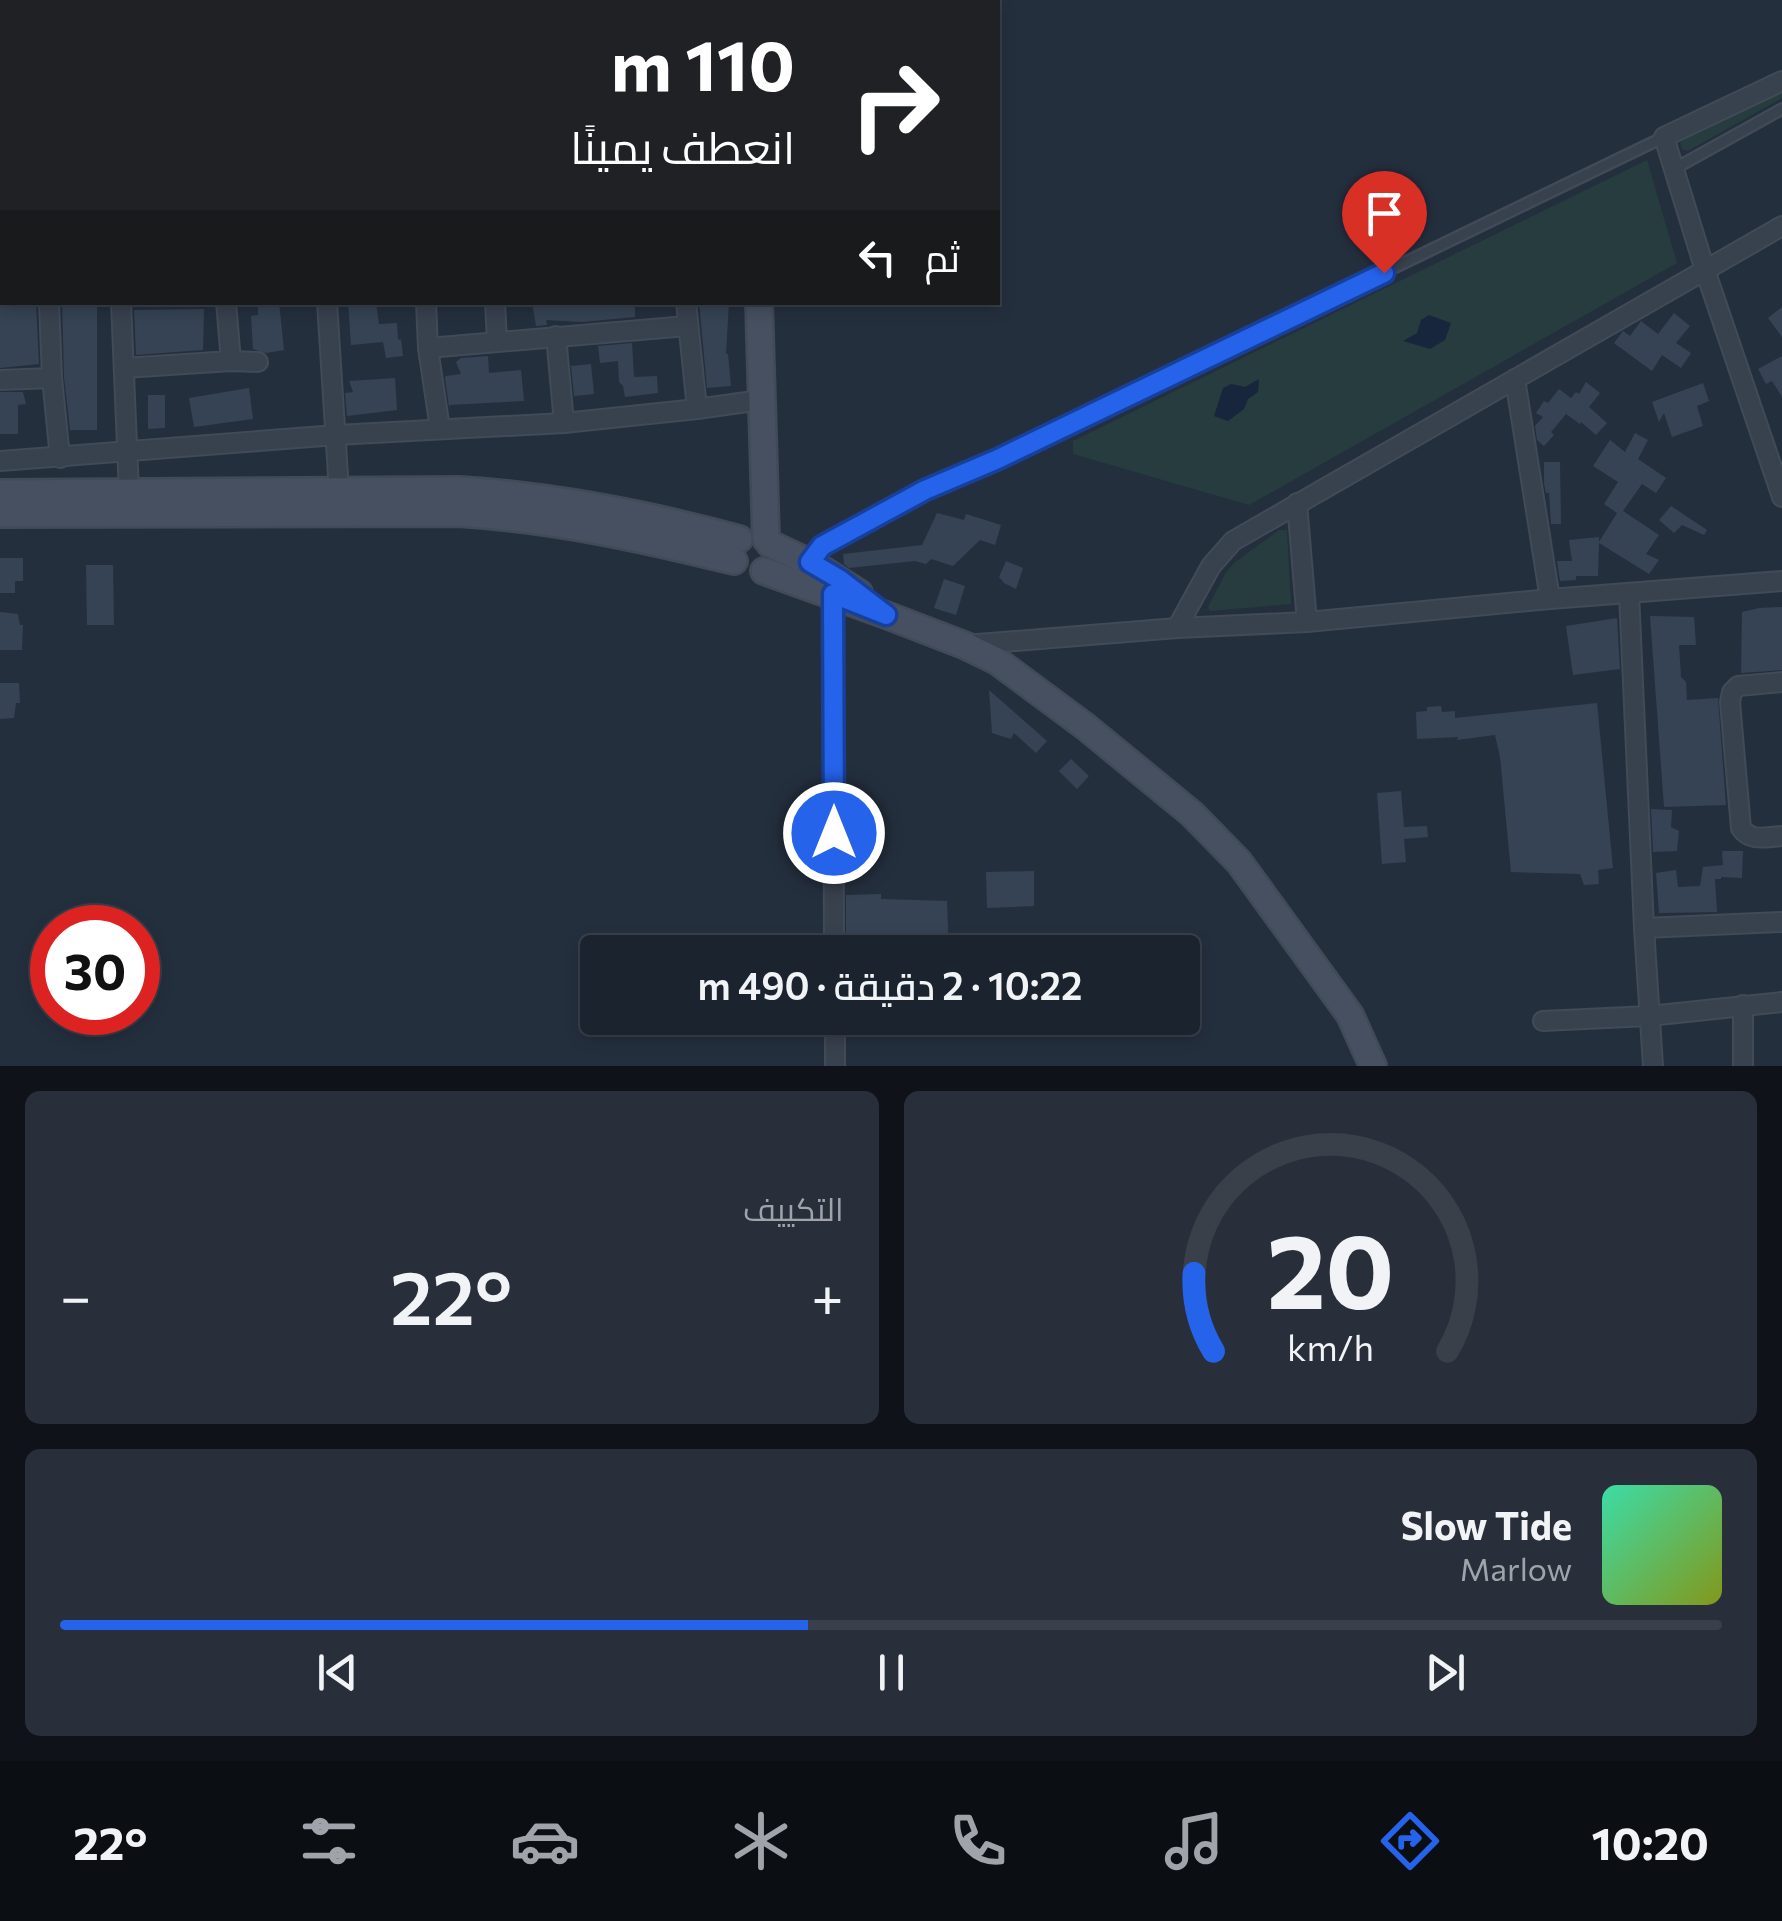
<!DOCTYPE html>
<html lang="ar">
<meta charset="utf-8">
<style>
body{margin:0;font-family:Commissioner,Cairo,sans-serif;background:#282f3a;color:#f1f3f6;direction:rtl;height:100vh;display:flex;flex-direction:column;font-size:38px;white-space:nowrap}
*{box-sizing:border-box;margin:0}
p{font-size:32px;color:#a0a4aa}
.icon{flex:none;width:55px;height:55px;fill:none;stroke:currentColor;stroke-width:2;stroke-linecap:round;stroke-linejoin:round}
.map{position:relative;height:1066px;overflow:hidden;direction:ltr}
.panel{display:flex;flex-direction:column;gap:25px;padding:25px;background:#0f1319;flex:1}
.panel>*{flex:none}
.guide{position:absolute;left:0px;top:0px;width:1000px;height:305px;box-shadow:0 5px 15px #0003,0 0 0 2px #39404a;direction:rtl;background:#202124;color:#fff;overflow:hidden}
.speed{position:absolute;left:30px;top:905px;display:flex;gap:20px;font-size:50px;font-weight:700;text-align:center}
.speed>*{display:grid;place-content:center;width:130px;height:130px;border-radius:50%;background:#1b232e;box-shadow:0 5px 15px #0003,0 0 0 2px #39404a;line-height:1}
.speed .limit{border:15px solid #d22;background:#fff;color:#111}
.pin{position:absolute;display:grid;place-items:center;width:85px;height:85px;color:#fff;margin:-102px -42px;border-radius:50% 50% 50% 0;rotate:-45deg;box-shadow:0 0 10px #0007}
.pin .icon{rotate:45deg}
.me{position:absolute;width:110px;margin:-55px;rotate:0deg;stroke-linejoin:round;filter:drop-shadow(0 0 8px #0008)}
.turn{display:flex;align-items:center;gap:35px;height:210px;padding:0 40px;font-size:45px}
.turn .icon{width:130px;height:130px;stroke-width:2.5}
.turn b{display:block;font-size:70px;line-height:85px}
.then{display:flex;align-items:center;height:95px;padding:0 40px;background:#0003;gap:20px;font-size:38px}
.big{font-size:75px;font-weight:600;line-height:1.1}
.panel .card{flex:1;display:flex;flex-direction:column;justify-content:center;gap:15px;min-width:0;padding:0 35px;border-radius:15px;background:#282f3a}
.panel .dial{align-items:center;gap:0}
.dial svg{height:260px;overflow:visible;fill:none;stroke:#39404a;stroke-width:7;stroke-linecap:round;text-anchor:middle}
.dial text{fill:#f1f3f6;stroke:none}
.song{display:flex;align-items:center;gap:30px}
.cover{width:120px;height:120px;border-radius:15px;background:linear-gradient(135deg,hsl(160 70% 55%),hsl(70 70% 35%))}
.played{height:10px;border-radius:5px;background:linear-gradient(90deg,#2563eb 45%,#39404a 45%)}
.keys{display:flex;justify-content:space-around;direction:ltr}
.heat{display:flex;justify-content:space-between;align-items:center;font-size:55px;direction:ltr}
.panel .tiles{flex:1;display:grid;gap:25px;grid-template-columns:1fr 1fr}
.card:last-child{grid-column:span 2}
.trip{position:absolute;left:580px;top:935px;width:620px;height:100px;border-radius:10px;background:#1b232e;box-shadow:0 5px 15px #0003,0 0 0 2px #39404a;font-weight:600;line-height:100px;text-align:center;direction:rtl}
.dock{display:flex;height:160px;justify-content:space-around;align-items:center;background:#0b0e12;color:#a0a4aa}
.dock .icon{width:70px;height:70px}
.dock .current{color:#2563eb}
.dock b{font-size:45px;color:#f1f3f6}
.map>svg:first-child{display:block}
</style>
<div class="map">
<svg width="1782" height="1066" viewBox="0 0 1782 1066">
<rect width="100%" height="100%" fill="#242f3e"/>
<g fill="#263c3f">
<polygon points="1782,92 1782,98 1688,151 1682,150 1680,142 1683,140"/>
<polygon points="1647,160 1677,263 1249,505 1073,454 1073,441"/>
<polygon points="1279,530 1287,530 1291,604 1210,611 1208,607 1225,574 1234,563"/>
</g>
<g fill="#17263c">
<polygon points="1429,315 1451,323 1445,340 1430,349 1403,341 1417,333 1421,320"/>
<polygon points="1259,379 1258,392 1248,399 1244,409 1228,421 1214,416 1223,388 1231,384 1245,387"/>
</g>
<g fill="#364354">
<polygon points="0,302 36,302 39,364 0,368"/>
<polygon points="62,302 97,302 97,430 70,430 64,377"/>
<polygon points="258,302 279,302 284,350 266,353 253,349 251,316 258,315"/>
<polygon points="348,302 376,302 379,324 397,323 398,340 401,339 403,356 386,358 383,342 351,345"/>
<polygon points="532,302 546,302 546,306 584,306 584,302 635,302 635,317 582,322 546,320 547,325 536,326"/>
<polygon points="699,302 703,302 703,307 718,302 729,302 726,354 728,354 731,386 707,388"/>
<polygon points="1782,307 1782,337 1768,318"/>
<polygon points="204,309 203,350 136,355 134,310"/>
<polygon points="1674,313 1690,326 1676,343 1691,353 1681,368 1662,355 1652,371 1614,343 1623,331 1630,336 1641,321 1658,334"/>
<polygon points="632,343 634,377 657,376 658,393 625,397 623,386 619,382 618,361 600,363 598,346"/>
<polygon points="488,356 489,373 521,370 524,401 450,405 449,407 445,378 446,376 461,374 456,362 461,358"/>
<polygon points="1782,356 1782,397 1772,381 1766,384 1758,369"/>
<polygon points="591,364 594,394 574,396 571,366"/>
<polygon points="395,378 397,410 347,416 345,393 353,392 349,381"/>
<polygon points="1586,382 1600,393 1589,407 1607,423 1596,435 1581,422 1580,424 1566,414 1551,432 1554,435 1544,446 1537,440 1535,426 1543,417 1536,413 1544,401 1548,403 1559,389 1571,398 1576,392 1579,394"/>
<polygon points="1703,383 1709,401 1697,406 1703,426 1672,437 1664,413 1659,422 1652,402"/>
<polygon points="249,388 253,419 194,427 189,398"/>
<polygon points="0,392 23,392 26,404 18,405 18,434 0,434"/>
<polygon points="148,395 165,395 165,428 148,429"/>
<polygon points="1635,433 1648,440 1638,459 1666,478 1656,493 1642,484 1623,511 1659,535 1646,554 1659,560 1649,574 1599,543 1598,576 1576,576 1576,580 1560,581 1557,561 1572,561 1569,540 1599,537 1599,542 1617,513 1604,504 1618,482 1593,466 1610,440 1625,452"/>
<polygon points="1544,462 1560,462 1561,524 1551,524 1549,493 1546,493 1544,484"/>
<polygon points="1671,506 1707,530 1704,535 1682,525 1674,533 1659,520"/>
<polygon points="937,513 964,520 966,514 1001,525 995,545 980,540 953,566 931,559 926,564 915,561 849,568 844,564 843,554 922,545"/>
<polygon points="0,558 23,558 23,581 15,581 15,593 0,593"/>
<polygon points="1006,561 1023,568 1016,589 1004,583 999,577"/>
<polygon points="86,565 113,565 114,625 87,625"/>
<polygon points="944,579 965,586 956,615 934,608"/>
<polygon points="1782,607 1782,670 1741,673 1742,612 1759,608"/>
<polygon points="0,612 18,614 20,625 23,625 22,650 0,650"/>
<polygon points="1650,616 1694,617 1696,645 1679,645 1681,677 1686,682 1687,700 1718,698 1726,805 1664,807"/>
<polygon points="1617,618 1620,669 1573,675 1566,626"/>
<polygon points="0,683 19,683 20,703 16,703 14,718 0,719"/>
<polygon points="989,690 1047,741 1036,753 1014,733 1011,739 992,733"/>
<polygon points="1597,703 1613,868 1598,870 1599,884 1584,885 1580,874 1511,872 1500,757 1495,735 1457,740 1458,737 1417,739 1416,712 1427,711 1427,707 1441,706 1442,712 1455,711 1455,718"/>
<polygon points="1071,759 1089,776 1077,789 1059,771"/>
<polygon points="1401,791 1404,827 1427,826 1428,837 1404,839 1406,862 1382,864 1377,793"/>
<polygon points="1651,809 1672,810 1671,827 1679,831 1677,851 1653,852"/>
<polygon points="1722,851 1743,851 1742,878 1721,877 1721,879 1715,879 1717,912 1659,913 1656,873 1676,870 1678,887 1700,886 1703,867 1723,865"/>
<polygon points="1034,871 1034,906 987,908 986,872"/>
<polygon points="881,894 881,899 947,901 949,952 846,952 846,895"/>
</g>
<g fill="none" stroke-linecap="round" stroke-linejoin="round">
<g stroke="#414a57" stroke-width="14">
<g id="service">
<polyline points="1674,169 1782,109"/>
<polyline points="999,459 1664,137"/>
</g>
</g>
<g stroke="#414a57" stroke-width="22">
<g id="minor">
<polyline points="34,0 34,2"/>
<polyline points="188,0 188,2"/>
<polyline points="402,0 402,2"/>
<polyline points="579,0 579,2"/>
<polyline points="689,2 712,0"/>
<polyline points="0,55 2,55"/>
<polyline points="1782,81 1664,137 1705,270 1782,497"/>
<polyline points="0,152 2,152"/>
<polyline points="0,257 2,256"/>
<polyline points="49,302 52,378 60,458"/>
<polyline points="121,302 129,493"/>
<polyline points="226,302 231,361"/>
<polyline points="327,302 339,491"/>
<polyline points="426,302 428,348 440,429"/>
<polyline points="495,302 497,341"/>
<polyline points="686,302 697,409"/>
<polyline points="556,336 564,423"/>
<polyline points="428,348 687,326"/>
<polyline points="124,368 231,361 258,362"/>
<polyline points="1515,379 1550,599"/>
<polyline points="0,380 52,378"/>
<polyline points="0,461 336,435 564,423 697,409 761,400"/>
<polyline points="1297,503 1307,622"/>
<polyline points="811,562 822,546 925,489 999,459"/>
<polyline points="1629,593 1644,928 1653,1066"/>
<polyline points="833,594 834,952"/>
<polyline points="1177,628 1211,566 1233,541 1782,226"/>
<polyline points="965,645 1177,628 1307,622 1550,599 1782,581"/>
<path d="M1782,682L1738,686L1732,692L1730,702L1741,828C1750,842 1767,837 1782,836"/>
<polyline points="1644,928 1782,922"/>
<polyline points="1743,1005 1743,1066"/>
<polyline points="835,1018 835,1066"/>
<polyline points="1543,1021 1649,1016 1782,1002"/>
</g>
</g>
<g stroke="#414a57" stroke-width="30">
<g id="secondary">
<polyline points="749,0 749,2"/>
<polyline points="759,302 766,539"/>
<path d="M0,493L459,490C554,496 647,514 739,539"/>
<path d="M0,514L458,513C553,519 641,538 734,561"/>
<polyline points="770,544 817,566 859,593"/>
<polyline points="764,571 886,615 964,645 997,661 1086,727 1192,814 1239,862 1350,1015 1373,1066"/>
</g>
</g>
<use href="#service" stroke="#38414e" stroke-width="9"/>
<use href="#minor" stroke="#38414e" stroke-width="18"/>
<use href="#secondary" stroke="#465061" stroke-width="25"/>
</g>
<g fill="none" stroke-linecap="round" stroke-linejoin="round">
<g stroke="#184099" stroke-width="25">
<polyline id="route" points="834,833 833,594 886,615 839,579 810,562 822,546 925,490 998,459 1384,273"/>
</g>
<use href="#route" stroke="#2563eb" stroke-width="18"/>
</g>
</svg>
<div class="speed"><div class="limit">30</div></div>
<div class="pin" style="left:1384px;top:273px;background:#d93025"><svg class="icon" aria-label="arrive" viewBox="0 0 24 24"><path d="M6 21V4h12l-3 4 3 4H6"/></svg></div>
<svg class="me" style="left:834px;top:833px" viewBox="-20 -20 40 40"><circle r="17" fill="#2563eb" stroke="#fff" stroke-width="3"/><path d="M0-11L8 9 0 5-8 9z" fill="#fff"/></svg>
<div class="trip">10:22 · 2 دقيقة · 490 m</div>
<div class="guide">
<div class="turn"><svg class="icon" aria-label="right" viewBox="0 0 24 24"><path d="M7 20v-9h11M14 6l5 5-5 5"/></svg><div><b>110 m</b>انعطف يمينًا</div></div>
<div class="then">ثم<svg class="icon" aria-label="left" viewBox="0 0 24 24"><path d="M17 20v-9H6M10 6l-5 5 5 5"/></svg></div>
</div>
</div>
<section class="panel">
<div class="tiles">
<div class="card dial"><svg viewBox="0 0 100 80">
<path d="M14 69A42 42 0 1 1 86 69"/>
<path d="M14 69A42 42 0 0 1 8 45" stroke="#2563eb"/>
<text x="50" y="56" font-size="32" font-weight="700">20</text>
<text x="50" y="72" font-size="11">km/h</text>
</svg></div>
<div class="card"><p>التكييف</p>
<div class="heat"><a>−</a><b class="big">22°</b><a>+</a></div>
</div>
<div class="card">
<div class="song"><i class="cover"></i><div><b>Slow Tide</b><p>Marlow</p></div></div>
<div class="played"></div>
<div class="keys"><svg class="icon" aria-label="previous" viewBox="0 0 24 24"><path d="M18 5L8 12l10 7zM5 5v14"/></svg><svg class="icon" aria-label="pause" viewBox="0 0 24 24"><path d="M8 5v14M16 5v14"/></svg><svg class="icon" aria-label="next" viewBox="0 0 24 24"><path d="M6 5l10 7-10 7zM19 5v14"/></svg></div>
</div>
</div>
</section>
<nav class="dock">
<b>10:20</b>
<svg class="icon current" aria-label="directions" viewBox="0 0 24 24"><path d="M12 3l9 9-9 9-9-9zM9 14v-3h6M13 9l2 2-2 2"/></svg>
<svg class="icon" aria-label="music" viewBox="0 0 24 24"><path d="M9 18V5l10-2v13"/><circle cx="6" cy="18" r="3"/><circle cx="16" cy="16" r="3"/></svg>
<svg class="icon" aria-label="phone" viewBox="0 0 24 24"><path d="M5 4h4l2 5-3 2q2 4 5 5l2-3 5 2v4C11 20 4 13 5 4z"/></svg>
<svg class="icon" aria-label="climate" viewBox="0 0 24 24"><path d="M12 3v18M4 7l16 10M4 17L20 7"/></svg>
<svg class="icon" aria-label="car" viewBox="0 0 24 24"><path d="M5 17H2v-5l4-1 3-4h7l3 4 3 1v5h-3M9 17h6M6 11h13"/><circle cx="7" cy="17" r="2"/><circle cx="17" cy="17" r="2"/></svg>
<svg class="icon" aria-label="filters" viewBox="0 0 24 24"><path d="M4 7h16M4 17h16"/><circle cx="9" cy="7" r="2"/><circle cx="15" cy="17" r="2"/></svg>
<b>22°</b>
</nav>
